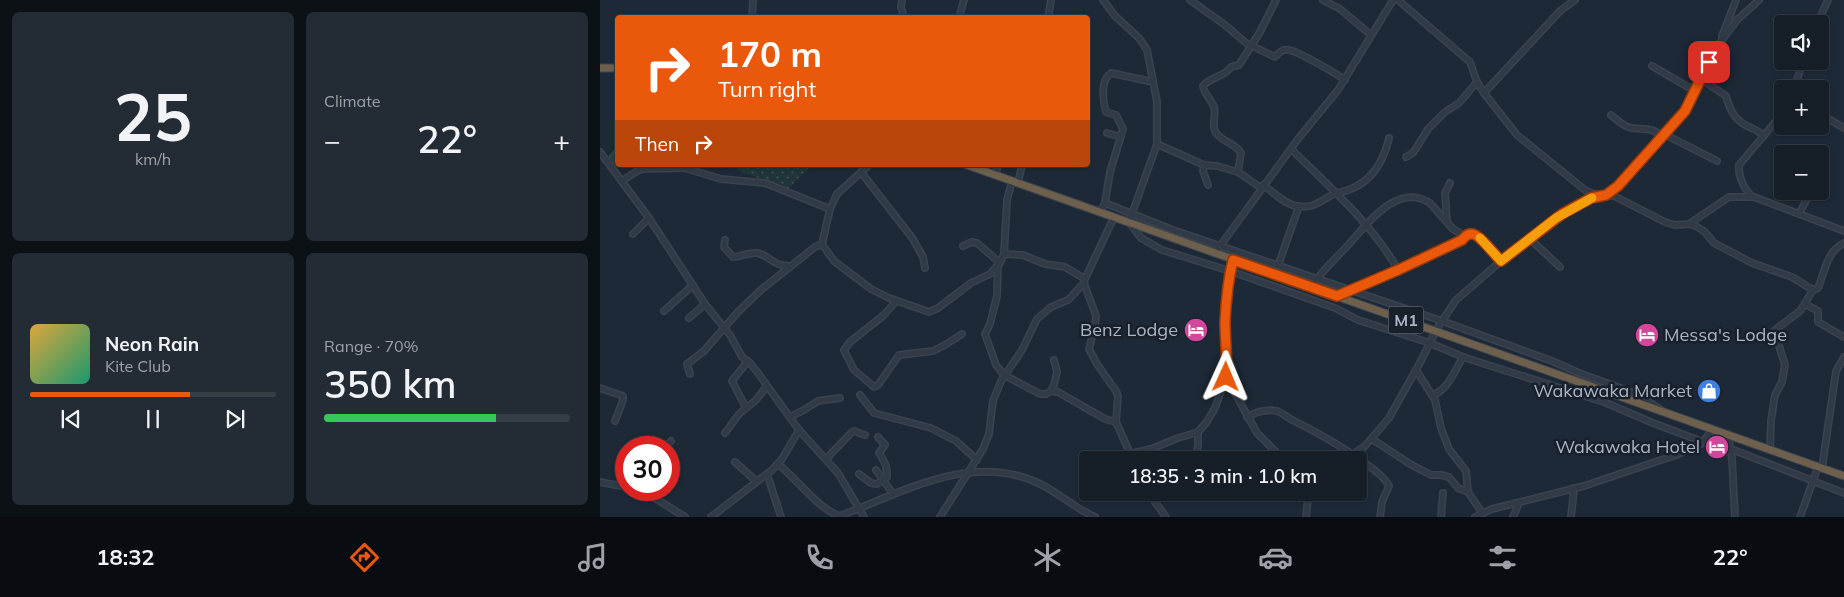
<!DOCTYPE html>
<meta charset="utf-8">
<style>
body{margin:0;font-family:Mulish,sans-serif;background:#232c34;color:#f1f3f6;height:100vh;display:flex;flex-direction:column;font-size:19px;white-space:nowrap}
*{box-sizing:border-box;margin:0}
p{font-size:16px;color:#9ea2a8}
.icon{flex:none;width:28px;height:28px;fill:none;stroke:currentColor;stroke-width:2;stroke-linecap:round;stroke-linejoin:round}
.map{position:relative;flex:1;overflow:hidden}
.drawer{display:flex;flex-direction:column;gap:12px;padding:12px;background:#0c1116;width:600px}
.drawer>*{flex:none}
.hud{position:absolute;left:15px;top:15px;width:475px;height:152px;border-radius:5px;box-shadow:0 1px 4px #0004,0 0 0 1px #353d45;background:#ea580c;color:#fff;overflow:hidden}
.fabs{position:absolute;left:1174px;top:15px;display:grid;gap:10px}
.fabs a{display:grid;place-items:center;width:55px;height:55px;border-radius:5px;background:#161f28;box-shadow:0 1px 4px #0004,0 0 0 1px #353d45;font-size:25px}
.speed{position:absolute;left:15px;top:436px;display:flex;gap:10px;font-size:25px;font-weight:700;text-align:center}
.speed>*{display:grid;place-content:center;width:65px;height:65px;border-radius:50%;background:#161f28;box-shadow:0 1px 4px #0004,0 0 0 1px #353d45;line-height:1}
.speed .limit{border:8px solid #d22;background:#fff;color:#111}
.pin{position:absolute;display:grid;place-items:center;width:42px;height:42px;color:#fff;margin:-21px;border-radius:10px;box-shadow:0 2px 8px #0006}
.me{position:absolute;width:55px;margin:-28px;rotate:1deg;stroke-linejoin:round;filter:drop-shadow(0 0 4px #0008)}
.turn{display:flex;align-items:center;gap:18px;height:105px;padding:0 20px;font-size:22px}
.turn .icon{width:65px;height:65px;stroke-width:2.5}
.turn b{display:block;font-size:35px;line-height:42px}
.then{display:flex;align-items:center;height:48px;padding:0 20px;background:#0003;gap:10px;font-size:19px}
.big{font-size:38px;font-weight:600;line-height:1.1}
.drawer .widget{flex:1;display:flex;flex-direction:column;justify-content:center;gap:8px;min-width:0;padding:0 18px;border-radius:8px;background:#232c34}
.drawer .dial{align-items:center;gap:0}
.dial b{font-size:65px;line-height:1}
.song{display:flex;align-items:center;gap:15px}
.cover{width:60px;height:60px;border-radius:8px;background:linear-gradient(135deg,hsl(40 70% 55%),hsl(160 70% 35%))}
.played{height:5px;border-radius:2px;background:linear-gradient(90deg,#ea580c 65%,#353d45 65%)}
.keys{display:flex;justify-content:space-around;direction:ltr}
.heat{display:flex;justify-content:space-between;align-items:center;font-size:28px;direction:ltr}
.charge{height:8px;border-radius:4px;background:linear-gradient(90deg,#34c759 70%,#353d45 0)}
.drawer .tiles{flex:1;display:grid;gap:12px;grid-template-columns:repeat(2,1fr)}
.trip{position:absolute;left:479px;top:451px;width:288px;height:50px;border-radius:5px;background:#161f28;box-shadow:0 1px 4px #0004,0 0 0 1px #353d45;font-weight:600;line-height:50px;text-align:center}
.tabs{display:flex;height:80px;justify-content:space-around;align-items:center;background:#090c10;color:#9ea2a8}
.tabs .icon{width:35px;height:35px}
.tabs .current{color:#ea580c}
.tabs b{font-size:22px;color:#f1f3f6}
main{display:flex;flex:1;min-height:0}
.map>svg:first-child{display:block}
</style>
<main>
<section class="drawer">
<div class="tiles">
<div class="widget dial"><b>25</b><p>km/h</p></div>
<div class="widget"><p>Climate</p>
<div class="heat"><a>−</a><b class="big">22°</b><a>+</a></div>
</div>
<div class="widget">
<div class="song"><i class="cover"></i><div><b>Neon Rain</b><p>Kite Club</p></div></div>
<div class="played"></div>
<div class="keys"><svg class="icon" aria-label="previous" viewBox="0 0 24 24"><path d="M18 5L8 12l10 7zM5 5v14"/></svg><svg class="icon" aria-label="pause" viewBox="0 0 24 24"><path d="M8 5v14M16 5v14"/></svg><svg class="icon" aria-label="next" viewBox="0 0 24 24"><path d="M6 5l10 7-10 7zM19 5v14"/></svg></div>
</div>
<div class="widget"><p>Range · 70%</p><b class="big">350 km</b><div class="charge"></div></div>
</div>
</section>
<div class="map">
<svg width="1244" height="517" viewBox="0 0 1244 517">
<defs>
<pattern id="grass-dots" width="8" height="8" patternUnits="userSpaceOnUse" patternTransform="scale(1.25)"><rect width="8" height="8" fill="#1f3538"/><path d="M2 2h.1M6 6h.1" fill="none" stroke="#3d5053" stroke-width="1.8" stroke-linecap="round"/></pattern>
</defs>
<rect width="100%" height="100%" fill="#1d2936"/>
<polygon fill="url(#grass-dots)" points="140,165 212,165 188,189 137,170"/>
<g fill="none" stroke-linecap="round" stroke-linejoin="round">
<g stroke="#3a4450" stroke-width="8">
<g id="minor">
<polyline points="302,0 301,7 304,18"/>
<polyline points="503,0 515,16 539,38 547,50 557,102 557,144 529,222 541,238 562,250 630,271 735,308 758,320 830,343 863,357 1004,402 1053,423 1103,442 1131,449 1244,493"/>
<path d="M590,0L625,25L646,43L675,57C679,53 682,49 688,50C696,50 737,74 745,80"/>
<polyline points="723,0 740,9 771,35"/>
<path d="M798,0L870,62L877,82L884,93L917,135L985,190C998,197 1007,196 1018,186L1085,111L1119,44L1137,20L1159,0"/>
<polyline points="152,18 153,0"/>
<polyline points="359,18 364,0"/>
<polyline points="448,18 451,0"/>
<polyline points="1217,24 1228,0"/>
<polyline points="1122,36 1136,0"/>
<polyline points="1052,66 1095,91"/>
<path d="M1101,79L1126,96C1129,106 1132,116 1142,123C1149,128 1157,129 1164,136"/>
<polyline points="1194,89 1203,61"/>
<polyline points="884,93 960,11 975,0"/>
<polyline points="1220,114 1244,128"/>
<path d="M1011,115C1016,119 1022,125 1028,127C1040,131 1053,125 1061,137"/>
<polyline points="507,133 520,137"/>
<polyline points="1064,134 1117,161"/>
<polyline points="557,144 604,165 617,166 638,172 661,188"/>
<path d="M691,149C727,184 774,226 798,270"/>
<polyline points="0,152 49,218 105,304 130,335 142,357 150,363 158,373 199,430 238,473 264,517"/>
<polyline points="806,157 813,153 828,129 845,112 859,103 877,82"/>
<polyline points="9,163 18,151"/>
<polyline points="269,165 237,194 230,209 222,244 234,261 271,289 289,298 329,312 338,308 371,283 390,274 400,263 404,254 407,200 412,181"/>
<polyline points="604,165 603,171 608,185"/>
<polyline points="261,172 313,239 323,257 325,268"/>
<path d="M638,172L641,153C636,144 626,143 619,136C609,128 617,117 614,107C611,99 604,94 603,86C610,77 625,77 631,67L639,65L660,32L676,0"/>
<polyline points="1220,174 1221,173"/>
<polyline points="395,175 398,165"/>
<polyline points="22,181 37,171 43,169 85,168 121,179 165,183 230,209"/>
<polyline points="418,183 422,165"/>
<path d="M663,185C673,192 685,204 696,206C713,209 719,202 732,195C738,192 745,192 751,189C773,180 784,160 789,138"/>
<polyline points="1006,195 1014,196 1065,222 1075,225 1089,224 1129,197 1154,197 1244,231"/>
<path d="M1153,197C1144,190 1138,176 1139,165L1182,114"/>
<polyline points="505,203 573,230 842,321 952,361 979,373 1037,394 1060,409"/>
<path d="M500,212L505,203L510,172L523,129L516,115L506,112C503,101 500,80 511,73L553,82"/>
<polyline points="1199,214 1211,191"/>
<polyline points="514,217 485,279 484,283 496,316 495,326 489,349 497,364 516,391 518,396 516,422 533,460"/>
<polyline points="847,221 845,193 850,183"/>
<polyline points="1089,224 1096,226 1105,232 1114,243 1152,263 1192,277 1213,290"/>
<polyline points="33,234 49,218"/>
<polyline points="930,239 960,267"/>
<path d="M125,240L124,247L133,257C141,257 149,252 157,253C171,256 172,266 190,266"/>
<polyline points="363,246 372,242 377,243 400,263"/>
<polyline points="615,253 698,139 738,90 793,0"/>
<polyline points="404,254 423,255 445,264 465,267 485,279"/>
<polyline points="633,260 629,277 626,305 627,363 626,377 657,433 684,460"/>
<polyline points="398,266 397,296 390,324 385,334 396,365 404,375 440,394 446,394 451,391 454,385 457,372 454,360"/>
<polyline points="678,266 699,206"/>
<path d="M712,287C722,269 737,258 750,243C768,223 798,182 830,203L853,229L862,234H873L878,237L901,261"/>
<polyline points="737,296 798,270 862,240 868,235"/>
<polyline points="296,301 284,315 250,342 244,350 254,370 274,387 278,385 299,355 333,351 345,345 362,334"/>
<polyline points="1205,304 1218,311 1218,322 1244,337"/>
<polyline points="64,311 93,285"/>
<polyline points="89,318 105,304"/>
<polyline points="816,370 835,400 841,428 849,449 866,471 868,492 883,514"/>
<polyline points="90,374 87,364 104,351 138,312 162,289 215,247 222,244"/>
<polyline points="0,388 23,396 23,400 15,421"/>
<polyline points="451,391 458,392 505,419 516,422"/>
<polyline points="260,395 274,413 331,428 356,441 377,460"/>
<path d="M833,395C848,390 855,370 863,357"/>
<polyline points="146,408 132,381 148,361"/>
<polyline points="190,417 204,410 218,401 240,398"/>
<path d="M647,417C656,412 667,409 677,411C683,413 688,418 694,421C715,431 780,467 789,486L782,502L780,517"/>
<polyline points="125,433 139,414 156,400 167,386"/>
<polyline points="1128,434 1132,459 1135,517"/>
<polyline points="772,439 810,464 831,475 841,475 849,477 858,488 868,492"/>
<polyline points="64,448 71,441"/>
<path d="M1170,450L1171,421L1175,395L1182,382L1185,365L1175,333V330L1200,311L1213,290L1218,288C1225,271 1227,251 1244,243"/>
<polyline points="530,454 551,449 578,438 598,432 606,423 615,408 626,377"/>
<polyline points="752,455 765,446 789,418 821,361 836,330 856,300 901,261 955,218 986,200 998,196"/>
<polyline points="226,459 251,433 254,431 265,435"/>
<polyline points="596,460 598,445 598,432"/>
<polyline points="135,462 156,481"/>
<path d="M178,464C197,479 219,510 240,516"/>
<polyline points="1222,468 1236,371 1244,357"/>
<polyline points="276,470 293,494"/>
<polyline points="167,474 181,517"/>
<path d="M259,474L271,483L277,484L287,477C288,468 285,461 279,453L285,445L278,437"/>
<polyline points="0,482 26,487"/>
<polyline points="42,490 85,517"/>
<polyline points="548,492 566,517"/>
<polyline points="593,498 594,492"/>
<polyline points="111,517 172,470 182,459 199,430"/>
<path d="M237,517C300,494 368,452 436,482C457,491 474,508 495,517"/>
<polyline points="340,517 383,449 389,434 393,401 401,381 422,350 437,319 451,307 468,300 484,283"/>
<polyline points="706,517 708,498 707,492"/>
<polyline points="841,517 843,493"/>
<polyline points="875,517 892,509 984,486 1076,455 1101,444 1113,429"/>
<polyline points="913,517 919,503"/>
<polyline points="971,517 974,488"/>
<polyline points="1200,517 1218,467"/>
</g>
</g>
<g stroke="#3c4551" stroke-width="9">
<g id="highway">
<polyline points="0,68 18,68"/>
<polyline points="367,165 1244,476"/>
</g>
</g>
<use href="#minor" stroke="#313b47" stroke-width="5"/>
<use href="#highway" stroke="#6e604d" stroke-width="7"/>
</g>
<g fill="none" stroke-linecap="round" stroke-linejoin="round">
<g stroke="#983908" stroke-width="12">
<path id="route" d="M626,377C628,359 625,341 625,322C626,301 628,280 633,260L737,296L798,270L862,240C865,237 867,233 872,234C879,234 895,255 901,261L962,214L991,198L1006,195L1018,186L1085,111L1109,62"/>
</g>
<use href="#route" stroke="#ea580c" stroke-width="9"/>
<polyline stroke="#f59e0b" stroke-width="9" points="880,238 901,261 956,218 992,198"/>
</g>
<defs>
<g id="hotel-disc" transform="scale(1.25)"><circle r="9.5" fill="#d1479c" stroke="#17202b"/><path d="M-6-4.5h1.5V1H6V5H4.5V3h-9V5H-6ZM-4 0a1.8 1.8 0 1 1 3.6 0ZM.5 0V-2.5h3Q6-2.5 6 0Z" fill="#fff"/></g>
<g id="shop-disc" transform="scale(1.25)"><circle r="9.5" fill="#3f7fe0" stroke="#17202b"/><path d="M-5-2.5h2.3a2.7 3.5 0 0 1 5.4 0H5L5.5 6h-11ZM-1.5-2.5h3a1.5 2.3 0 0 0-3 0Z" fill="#fff"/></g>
</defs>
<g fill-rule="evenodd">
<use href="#hotel-disc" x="596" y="330"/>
<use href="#hotel-disc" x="1047" y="335"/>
<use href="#shop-disc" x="1109" y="391"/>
<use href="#hotel-disc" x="1117" y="447"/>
</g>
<g text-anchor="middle" stroke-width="5" stroke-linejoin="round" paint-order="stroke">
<rect fill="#17202b" stroke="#7e8897" stroke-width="1" x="788.5" y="306.5" width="35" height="27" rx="4"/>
<g font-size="16" font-weight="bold" fill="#aab5c5">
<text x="806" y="326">M1</text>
</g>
<g font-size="18" fill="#aab5c5" stroke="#17202b" text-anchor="end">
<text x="578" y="336">Benz Lodge</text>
<text x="1064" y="341" text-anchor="start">Messa's Lodge</text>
<text x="1092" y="397">Wakawaka Market</text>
<text x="1100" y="453">Wakawaka Hotel</text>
</g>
</g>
</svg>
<div class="fabs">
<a><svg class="icon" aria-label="sound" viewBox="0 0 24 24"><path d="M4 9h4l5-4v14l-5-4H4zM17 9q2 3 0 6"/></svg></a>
<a>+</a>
<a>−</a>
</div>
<div class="speed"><div class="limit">30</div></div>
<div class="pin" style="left:1109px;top:62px;background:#d93025"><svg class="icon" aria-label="arrive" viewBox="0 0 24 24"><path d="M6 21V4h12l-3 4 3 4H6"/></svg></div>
<svg class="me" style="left:626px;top:377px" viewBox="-20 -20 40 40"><path d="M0-17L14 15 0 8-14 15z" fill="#ea580c" stroke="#fff" stroke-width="4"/></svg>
<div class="trip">18:35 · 3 min · 1.0 km</div>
<div class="hud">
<div class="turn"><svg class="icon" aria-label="right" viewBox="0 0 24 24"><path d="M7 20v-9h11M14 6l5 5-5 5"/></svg><div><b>170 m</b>Turn right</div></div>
<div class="then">Then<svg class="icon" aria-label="right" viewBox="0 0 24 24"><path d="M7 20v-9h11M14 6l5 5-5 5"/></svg></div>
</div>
</div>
</main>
<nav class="tabs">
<b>18:32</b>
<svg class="icon current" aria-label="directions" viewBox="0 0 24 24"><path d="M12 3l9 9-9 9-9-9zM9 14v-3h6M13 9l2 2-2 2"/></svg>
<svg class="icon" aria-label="music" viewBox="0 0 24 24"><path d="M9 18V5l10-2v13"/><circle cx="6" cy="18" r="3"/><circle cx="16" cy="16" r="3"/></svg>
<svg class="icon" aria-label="phone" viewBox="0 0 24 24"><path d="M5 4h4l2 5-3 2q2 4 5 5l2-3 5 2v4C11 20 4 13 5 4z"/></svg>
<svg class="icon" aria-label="climate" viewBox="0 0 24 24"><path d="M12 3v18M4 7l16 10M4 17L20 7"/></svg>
<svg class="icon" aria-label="car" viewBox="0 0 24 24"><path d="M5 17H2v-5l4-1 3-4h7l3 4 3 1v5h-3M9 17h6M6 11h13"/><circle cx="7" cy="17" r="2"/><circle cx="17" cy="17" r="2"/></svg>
<svg class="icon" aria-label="filters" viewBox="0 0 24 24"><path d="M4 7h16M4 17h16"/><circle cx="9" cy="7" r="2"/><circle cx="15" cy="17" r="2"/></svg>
<b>22°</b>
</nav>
